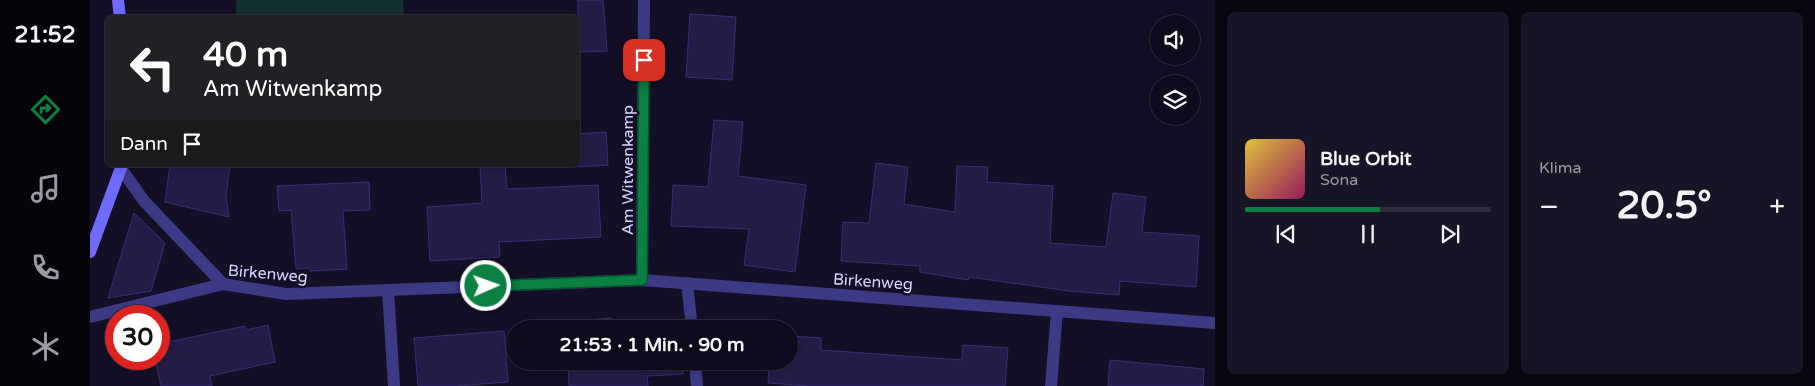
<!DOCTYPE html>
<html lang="de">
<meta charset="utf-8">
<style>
body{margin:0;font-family:"Varela Round",sans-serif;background:#171425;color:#f1f3f6;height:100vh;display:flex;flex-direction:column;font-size:19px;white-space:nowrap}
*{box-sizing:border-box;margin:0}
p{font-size:16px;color:#9b9ba3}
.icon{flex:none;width:28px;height:28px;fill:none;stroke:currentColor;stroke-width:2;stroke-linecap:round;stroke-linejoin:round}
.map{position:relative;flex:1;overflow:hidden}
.panel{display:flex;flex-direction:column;gap:12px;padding:12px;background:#08060f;width:600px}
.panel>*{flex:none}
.guide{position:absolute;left:15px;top:15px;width:475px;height:152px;border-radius:8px;box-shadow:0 2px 8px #0003,0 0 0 1px #2e2b3b;background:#202124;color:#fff;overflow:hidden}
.buttons{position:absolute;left:1060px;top:15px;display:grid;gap:10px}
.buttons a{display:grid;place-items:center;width:50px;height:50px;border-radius:50%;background:#0e0b1c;box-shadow:0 2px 8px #0003,0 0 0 1px #2e2b3b;font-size:25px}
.speed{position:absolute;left:15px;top:305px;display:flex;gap:10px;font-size:25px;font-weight:700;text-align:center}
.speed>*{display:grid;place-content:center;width:65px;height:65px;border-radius:50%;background:#0e0b1c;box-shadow:0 2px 8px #0003,0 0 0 1px #2e2b3b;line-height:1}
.speed .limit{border:8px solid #d22;background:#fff;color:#111}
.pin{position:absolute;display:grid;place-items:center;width:42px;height:42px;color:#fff;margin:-21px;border-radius:10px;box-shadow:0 2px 8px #0006}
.me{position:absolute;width:55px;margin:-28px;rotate:88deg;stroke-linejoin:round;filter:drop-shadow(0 0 4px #0008)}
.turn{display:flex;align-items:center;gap:18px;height:105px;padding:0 15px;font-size:22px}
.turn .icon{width:65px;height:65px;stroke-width:2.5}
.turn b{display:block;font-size:35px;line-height:42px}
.then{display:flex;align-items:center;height:48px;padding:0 15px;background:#0003;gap:10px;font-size:19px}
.big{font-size:38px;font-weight:700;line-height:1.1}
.panel .tile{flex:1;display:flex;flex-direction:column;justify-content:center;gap:8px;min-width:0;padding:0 18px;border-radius:8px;background:#171425}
.song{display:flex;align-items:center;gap:15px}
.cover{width:60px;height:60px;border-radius:8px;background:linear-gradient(135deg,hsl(50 70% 55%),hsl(330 70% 35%))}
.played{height:5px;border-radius:2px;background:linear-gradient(90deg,#0b8043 55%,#2e2b3b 55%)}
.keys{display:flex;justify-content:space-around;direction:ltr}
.heat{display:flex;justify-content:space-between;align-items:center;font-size:28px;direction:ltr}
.panel .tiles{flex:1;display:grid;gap:12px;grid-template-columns:repeat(2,1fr)}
.trip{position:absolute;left:416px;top:320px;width:292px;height:50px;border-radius:25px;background:#0e0b1c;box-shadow:0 2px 8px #0003,0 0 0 1px #2e2b3b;font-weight:700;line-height:50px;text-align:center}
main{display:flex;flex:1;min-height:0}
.tab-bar{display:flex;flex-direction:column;width:90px;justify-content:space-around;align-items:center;background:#06040b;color:#9b9ba3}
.tab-bar .icon{width:35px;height:35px}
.tab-bar .on{color:#0b8043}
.tab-bar b{font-size:22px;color:#f1f3f6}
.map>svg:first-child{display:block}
</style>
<main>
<nav class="tab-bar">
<b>21:52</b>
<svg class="icon on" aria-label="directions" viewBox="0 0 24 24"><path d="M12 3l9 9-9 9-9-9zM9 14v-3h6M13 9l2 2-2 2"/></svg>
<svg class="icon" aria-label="music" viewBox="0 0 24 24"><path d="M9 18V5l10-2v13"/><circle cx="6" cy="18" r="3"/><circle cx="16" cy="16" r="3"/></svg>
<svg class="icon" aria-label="phone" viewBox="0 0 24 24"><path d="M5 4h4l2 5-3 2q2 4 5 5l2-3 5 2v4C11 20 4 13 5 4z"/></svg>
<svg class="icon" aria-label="climate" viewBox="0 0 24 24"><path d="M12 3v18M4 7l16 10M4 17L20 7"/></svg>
</nav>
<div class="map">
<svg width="1125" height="386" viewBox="0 0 1125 386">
<rect width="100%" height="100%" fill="#130f26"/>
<polygon fill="#12302f" points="147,0 313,0 314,17 145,17"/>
<g fill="#241b47" stroke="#3b2d73">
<polygon points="488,0 513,0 517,51 488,52"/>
<polygon points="600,14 646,17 642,80 596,77"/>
<polygon points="624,120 653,122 648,176 716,185 705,272 654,265 659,229 581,226 583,185 618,187"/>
<polygon points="516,132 518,165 488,167 488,134"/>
<polygon points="786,163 818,167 814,204 865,212 867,166 898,167 897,182 963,186 960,243 1016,247 1023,193 1056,197 1052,232 1109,236 1106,287 1030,281 1029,295 979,291 879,277 878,280 830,272 830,266 751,261 753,222 779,223"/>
<polygon points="80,165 140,165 136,196 139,217 75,202"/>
<polygon points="390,165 415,165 417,189 508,185 511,237 409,242 410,257 340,261 337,207 392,203"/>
<polygon points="279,182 280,210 253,211 257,269 220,271 220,268 206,269 201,210 189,211 187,186"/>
<polygon points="44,213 75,243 61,291 18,298"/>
<polygon points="522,318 523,329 499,329 498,320"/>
<polygon points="178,325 185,362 120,376 122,386 71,386 65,359 69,359 69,344 155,326 156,330"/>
<polygon points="414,331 418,382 364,386 328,386 324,338"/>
<polygon points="700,336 731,338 731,350 872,360 873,345 918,348 915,386 720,386 678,383 679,361 700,361"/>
<polygon points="1020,360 1114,369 1113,386 1018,386"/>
<polygon points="478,361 592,361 593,374 557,376 558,386 479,386"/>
</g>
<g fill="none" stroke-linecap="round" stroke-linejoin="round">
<g stroke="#3d3a85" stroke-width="12">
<polyline points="32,170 54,201 133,284"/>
<polyline points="552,280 554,0"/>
<polyline points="597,283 602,329"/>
<polyline points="298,290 304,386"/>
<polyline points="0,317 133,284 196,294 552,280 1125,323"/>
<polyline points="605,361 607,386"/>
<polyline points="961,386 967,311"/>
</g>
<g stroke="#6f6bff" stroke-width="12">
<polyline points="28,0 30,18"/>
<polyline points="0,252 32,165"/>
</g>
</g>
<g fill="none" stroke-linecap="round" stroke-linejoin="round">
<g stroke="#07532c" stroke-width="12">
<polyline id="route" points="396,286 552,280 554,60"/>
</g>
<use href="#route" stroke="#0b8043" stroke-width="9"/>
</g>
<g text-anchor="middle" stroke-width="5" stroke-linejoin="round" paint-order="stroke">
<g font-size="16" fill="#d9d4ff" stroke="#130f26">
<text transform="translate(537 170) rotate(-90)" y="6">Am Witwenkamp</text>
<text transform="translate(178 273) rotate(5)" y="6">Birkenweg</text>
<text transform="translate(783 281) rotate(4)" y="6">Birkenweg</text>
</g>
</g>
</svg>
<div class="buttons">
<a><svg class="icon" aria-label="sound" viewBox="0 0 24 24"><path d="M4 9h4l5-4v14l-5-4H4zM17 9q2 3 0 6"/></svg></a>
<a><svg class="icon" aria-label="layers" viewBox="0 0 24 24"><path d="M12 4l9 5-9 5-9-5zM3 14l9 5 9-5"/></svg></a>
</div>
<div class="speed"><div class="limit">30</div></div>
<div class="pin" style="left:554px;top:60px;background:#d93025"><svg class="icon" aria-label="arrive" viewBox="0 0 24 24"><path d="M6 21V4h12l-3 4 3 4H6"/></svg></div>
<svg class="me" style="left:396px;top:286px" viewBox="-20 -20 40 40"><circle r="17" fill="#0b8043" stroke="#fff" stroke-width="3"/><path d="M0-11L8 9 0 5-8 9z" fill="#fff"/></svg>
<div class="trip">21:53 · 1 Min. · 90 m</div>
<div class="guide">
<div class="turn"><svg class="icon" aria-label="left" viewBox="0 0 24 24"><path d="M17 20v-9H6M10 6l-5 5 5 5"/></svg><div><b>40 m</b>Am Witwenkamp</div></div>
<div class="then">Dann<svg class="icon" aria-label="arrive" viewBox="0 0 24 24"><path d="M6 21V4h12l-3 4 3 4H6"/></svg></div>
</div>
</div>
<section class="panel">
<div class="tiles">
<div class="tile">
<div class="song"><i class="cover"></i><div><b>Blue Orbit</b><p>Sona</p></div></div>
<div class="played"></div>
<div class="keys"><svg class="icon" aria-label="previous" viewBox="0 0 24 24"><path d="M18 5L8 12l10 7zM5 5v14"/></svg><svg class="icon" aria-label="pause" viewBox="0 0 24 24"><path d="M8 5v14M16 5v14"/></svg><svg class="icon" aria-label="next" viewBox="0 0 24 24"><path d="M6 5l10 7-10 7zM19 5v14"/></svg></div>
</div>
<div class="tile"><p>Klima</p>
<div class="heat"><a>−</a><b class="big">20.5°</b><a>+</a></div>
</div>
</div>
</section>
</main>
